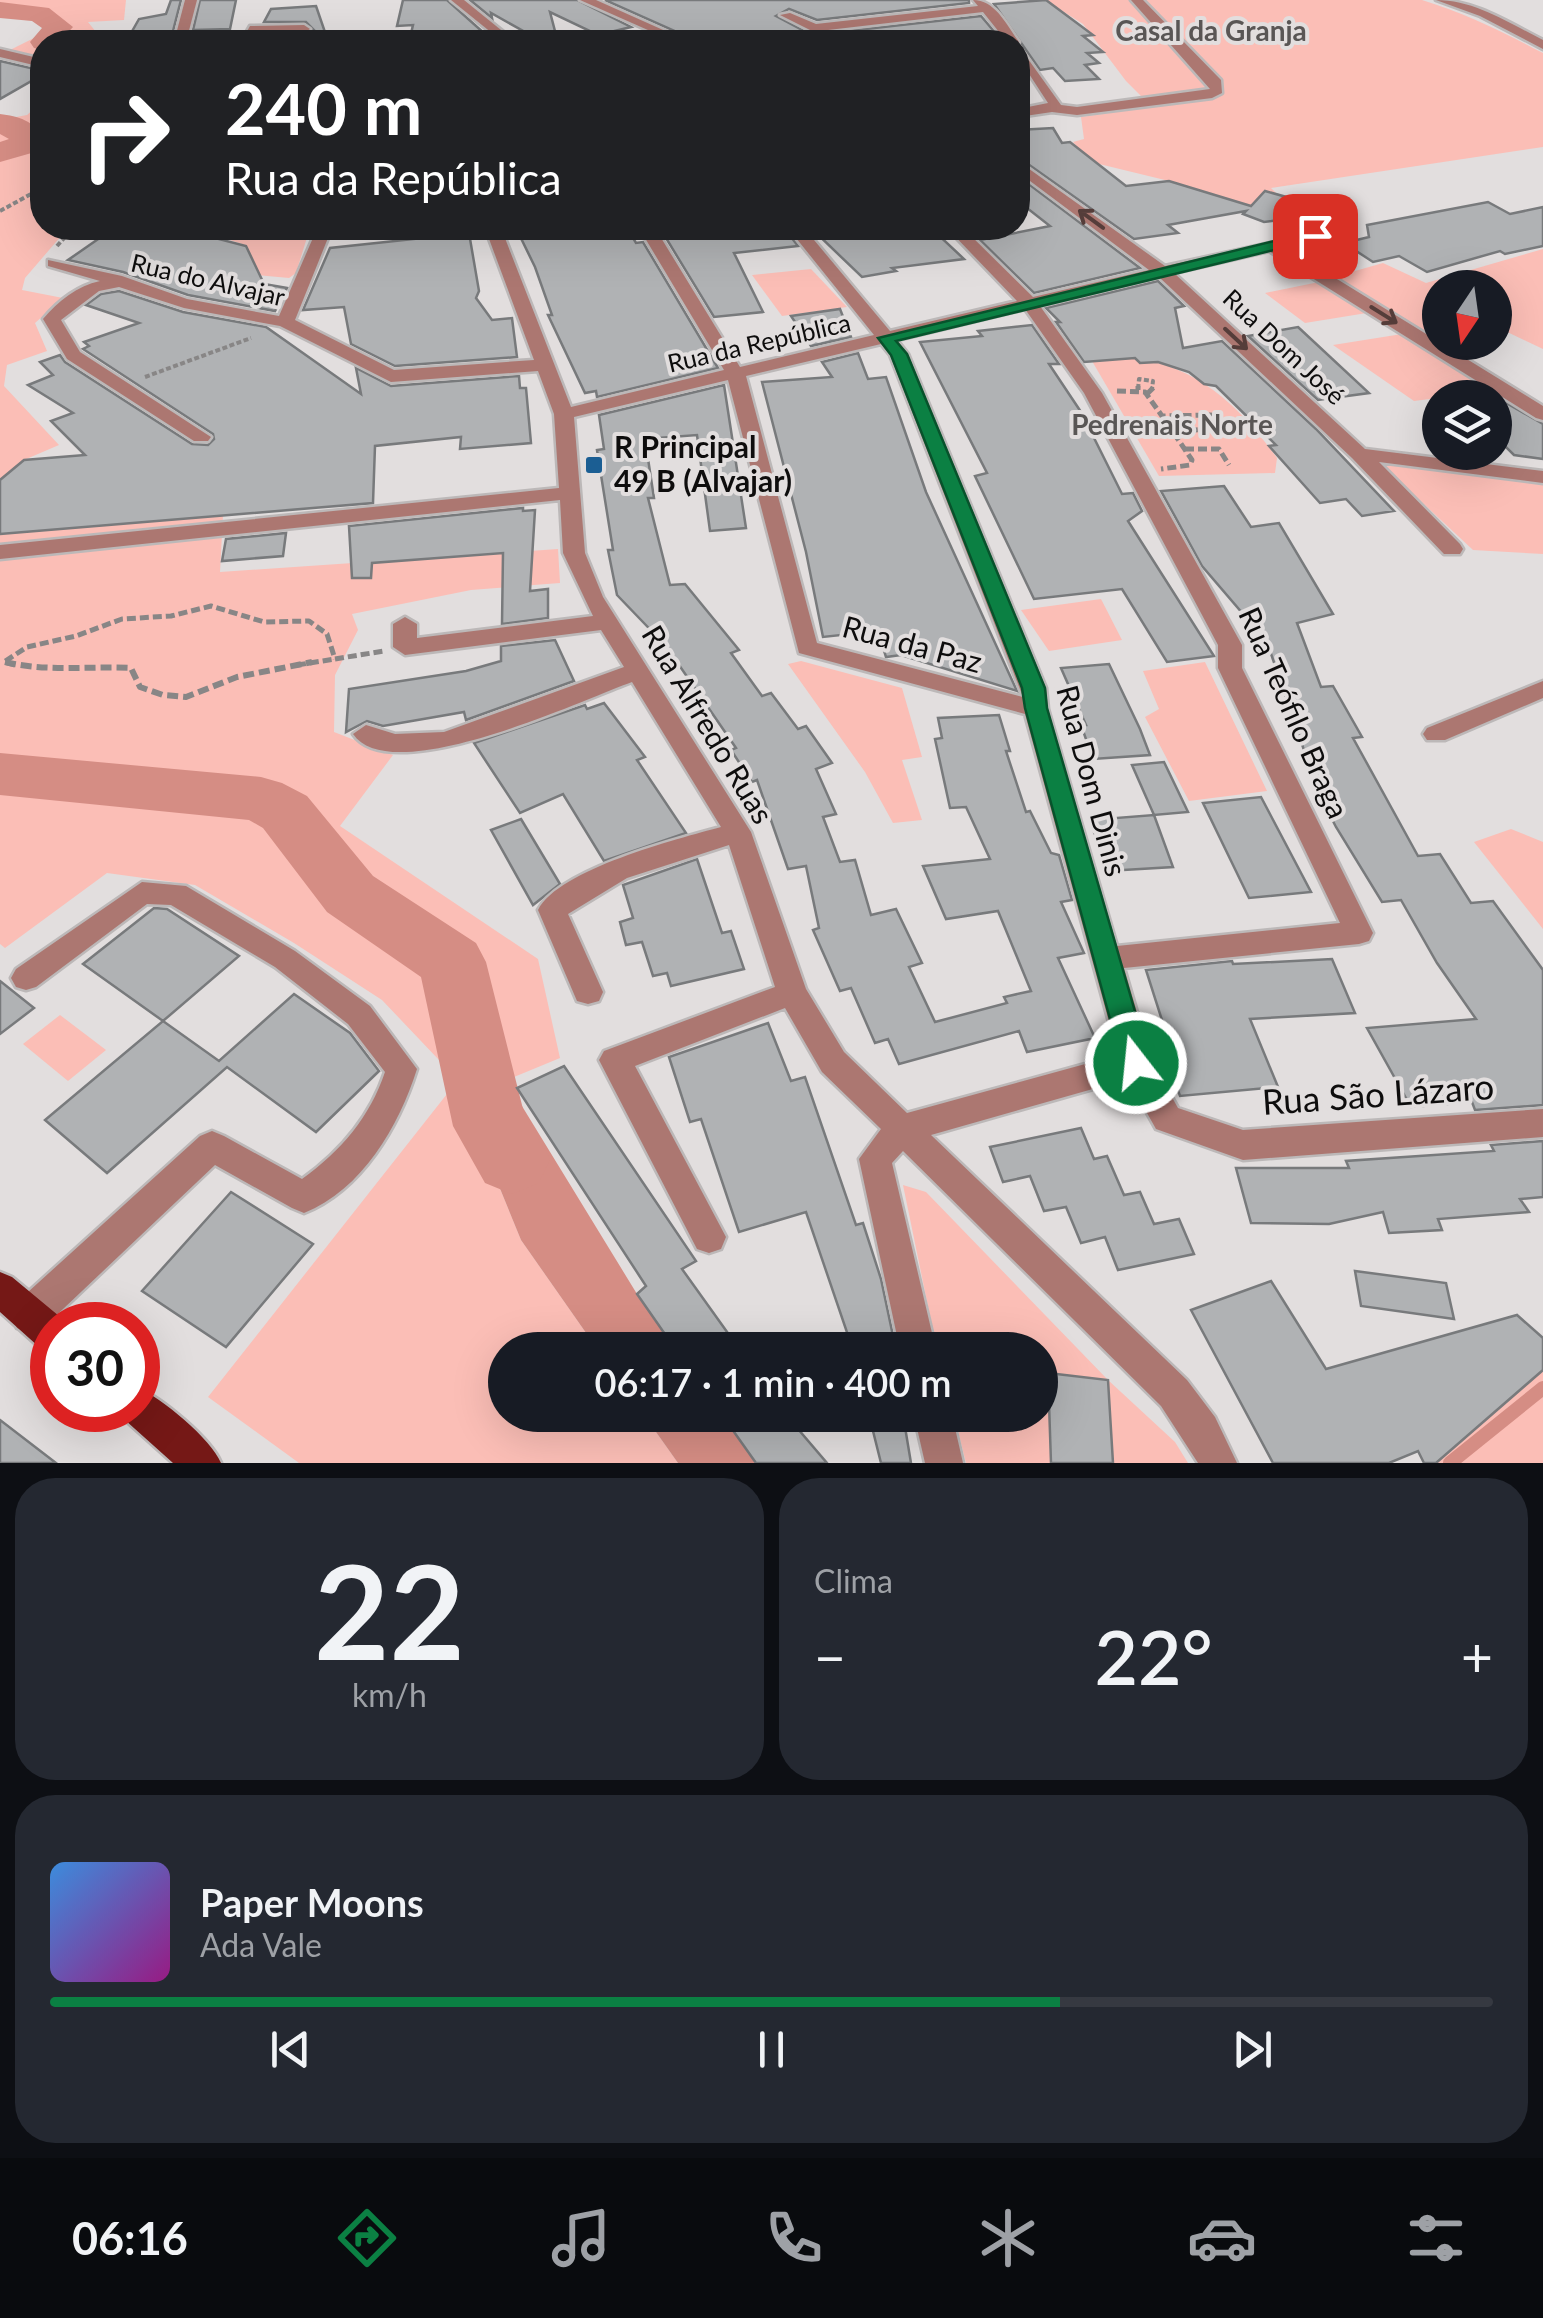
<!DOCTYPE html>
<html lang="pt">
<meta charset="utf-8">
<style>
body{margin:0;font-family:Lato,sans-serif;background:#242831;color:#f1f3f6;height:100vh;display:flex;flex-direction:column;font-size:38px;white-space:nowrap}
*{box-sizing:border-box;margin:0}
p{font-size:32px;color:#9ea1a6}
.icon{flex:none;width:55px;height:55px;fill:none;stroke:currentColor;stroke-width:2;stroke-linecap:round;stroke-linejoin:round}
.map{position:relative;height:1463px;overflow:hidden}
.details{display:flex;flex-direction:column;gap:15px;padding:15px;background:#0d0f14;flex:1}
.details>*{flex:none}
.top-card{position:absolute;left:30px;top:30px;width:1000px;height:210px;border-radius:40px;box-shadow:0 10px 40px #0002;background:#202124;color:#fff;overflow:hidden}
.needle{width:65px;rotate:193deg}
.controls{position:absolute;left:1422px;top:270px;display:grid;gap:20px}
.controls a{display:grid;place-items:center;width:90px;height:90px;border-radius:50%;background:#171b24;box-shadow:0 10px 40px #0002;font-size:50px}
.speed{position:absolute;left:30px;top:1302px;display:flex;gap:20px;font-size:50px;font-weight:700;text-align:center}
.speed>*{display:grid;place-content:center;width:130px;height:130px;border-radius:50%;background:#171b24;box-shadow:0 10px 40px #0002;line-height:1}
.speed .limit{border:15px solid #d22;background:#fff;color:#111}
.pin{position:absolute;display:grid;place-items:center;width:85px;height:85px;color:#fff;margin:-42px;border-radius:20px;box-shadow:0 5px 15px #0006}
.me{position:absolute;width:110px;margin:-55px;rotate:344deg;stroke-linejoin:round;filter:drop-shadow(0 0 8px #0008)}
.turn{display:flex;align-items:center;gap:35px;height:210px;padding:0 30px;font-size:45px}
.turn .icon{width:130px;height:130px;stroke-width:2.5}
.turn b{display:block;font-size:70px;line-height:85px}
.big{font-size:75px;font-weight:600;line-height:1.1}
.details .card{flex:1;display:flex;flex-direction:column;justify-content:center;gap:15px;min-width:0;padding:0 35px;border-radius:40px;background:#242831}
.details .dial{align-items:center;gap:0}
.dial b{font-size:130px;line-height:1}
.song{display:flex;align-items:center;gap:30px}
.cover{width:120px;height:120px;border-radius:15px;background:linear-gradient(135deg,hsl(210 70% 55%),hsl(310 70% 35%))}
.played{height:10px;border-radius:5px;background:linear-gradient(90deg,#0b8043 70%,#363941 70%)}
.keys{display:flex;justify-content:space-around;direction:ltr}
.heat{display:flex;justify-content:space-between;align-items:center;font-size:55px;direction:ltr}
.details .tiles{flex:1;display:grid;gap:15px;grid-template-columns:1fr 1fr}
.card:last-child{grid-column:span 2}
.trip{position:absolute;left:488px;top:1332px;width:570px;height:100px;border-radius:50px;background:#171b24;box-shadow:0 10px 40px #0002;font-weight:600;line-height:100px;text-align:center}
.tab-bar{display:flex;height:160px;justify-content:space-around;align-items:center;background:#090b0e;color:#9ea1a6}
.tab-bar .icon{width:70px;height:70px}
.tab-bar .active{color:#0b8043}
.tab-bar b{font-size:45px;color:#f1f3f6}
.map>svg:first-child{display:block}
</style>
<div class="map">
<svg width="1543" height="1463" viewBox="0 0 1543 1463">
<rect width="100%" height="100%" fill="#e2dede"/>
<g fill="#fbbeb6">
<polygon points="0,0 126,0 124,20 88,22 104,42 42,42 42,56 8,51 46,32 38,21 0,14"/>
<path d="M1045,0H1422C1465,13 1503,32 1543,53V147L1271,188L1311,227L1305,229L1169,181L1091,162L1073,142L1084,139L1081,117L1152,107L1126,81L1083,24Z"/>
<polygon points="42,102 42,228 68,228 25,278 22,290 63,298 35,323 47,351 7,365 4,386 59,445 24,460 0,480 0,120 27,115"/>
<polygon points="239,228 305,228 309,231 296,273 289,278 211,271 223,257 245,245 221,237"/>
<polygon points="1543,249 1543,349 1501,329 1495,330 1495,288 1440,288 1440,340 1437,341 1334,277 1383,263 1426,283"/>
<polygon points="811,269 847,307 782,316 752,275"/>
<polygon points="1319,282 1373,312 1305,323 1265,293"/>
<polygon points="1402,334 1493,391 1414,401 1333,345"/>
<path d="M1135,358C1200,368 1239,406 1277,458L1275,473L1159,476L1092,361Z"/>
<polygon points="1388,463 1543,484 1543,554 1473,550 1383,466"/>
<polygon points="223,515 220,572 558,549 560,583 471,590 352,614 358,630 335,675 334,732 393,755 340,826 538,959 560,1058 463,1098 521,1240 598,1350 505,1350 505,1415 644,1415 678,1463 299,1463 208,1397 458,1080 382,1000 294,943 195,885 107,873 5,948 0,944 0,534"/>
<polygon points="1101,599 1122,640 1049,651 1021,610"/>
<polygon points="801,661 902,688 922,757 902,760 922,820 893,823 865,772 788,664"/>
<polygon points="1205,662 1267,791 1189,801 1145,717 1159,709 1143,671"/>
<polygon points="1511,829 1543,842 1543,929 1474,842"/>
<polygon points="60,1015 106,1050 68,1081 23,1044"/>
<polygon points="903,1185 926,1192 1108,1380 1175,1442 1188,1463 966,1463 954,1415 1040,1415 1040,1350 937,1350"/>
<polygon points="1543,1370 1543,1463 1436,1463"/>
</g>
<g fill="#d58d84">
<polygon points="506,1080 637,1294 676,1350 598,1350 521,1240 463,1098"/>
<polygon points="644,1415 722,1415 756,1463 678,1463"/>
</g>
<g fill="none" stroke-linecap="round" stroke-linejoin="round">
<polyline stroke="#d58d84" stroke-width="14" points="1450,1463 1543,1388"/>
<g fill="#d58d84" fill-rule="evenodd">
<polygon points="0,2 49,8 73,27 59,42 42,42 42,50 34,48 30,42 42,28 32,21 0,18"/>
<path d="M0,114C18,116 35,121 42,138L35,152L0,162V142L9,139L0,134Z"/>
<polygon points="0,753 261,777 282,783 307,796 373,876 476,943 486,962 524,1113 550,1159 539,1183 512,1194 485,1183 453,1126 421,977 327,912 263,828 249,820 0,795"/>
</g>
</g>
<g fill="#b0b2b4" stroke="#787a7c" stroke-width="2.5">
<polygon points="171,0 181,0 173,31 162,32 158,42 126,42 139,19 166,14"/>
<polygon points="200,0 236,0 230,29 193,30"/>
<polygon points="403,0 447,0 494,42 409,42 413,25 397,26"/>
<polygon points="470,0 577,0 631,27 598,35 550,12 556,35 534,37 491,13 492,18"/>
<polygon points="605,0 969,0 969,3 817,20 789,9 776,16 804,31 735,42 699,42"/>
<polygon points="1046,0 1093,35 1083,36 1103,52 1087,53 1099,63 1085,65 1099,79 1065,81 1053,68 1040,70 994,4"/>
<polygon points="316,6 327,38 254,40 256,37 306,36 314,30 306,22 264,22 271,9"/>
<polygon points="981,16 1003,42 925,42 920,38 868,42 856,40 848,31"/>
<polygon points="0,61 35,69 40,76 0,99"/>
<polygon points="1053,128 1062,143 1070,142 1126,186 1169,181 1251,206 1265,191 1340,212 1264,222 1243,214 1246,211 1168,225 1178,233 1134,239 1018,157 1018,130"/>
<polygon points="1018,176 1140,268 1034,293 980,240 1050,226 1018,201"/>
<polygon points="1488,202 1510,214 1543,207 1543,246 1505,254 1500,251 1427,272 1399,256 1373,262 1344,243 1369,237 1367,225"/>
<polygon points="114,228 180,238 192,232 246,246 264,284 287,288 275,311 188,295 123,272 68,260"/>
<polygon points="516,228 627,228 636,243 643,242 718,368 597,397 596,391 585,393 548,315 552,315 535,267"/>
<polygon points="732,228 784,228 798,246 734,253 763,312 714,317 666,238"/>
<polygon points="811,228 868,228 869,236 931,228 964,259 892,268 896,271 862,277"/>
<polygon points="469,233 479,291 476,298 492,320 512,318 517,357 395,366 351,344 344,307 303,310 330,248"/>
<polygon points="1158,281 1184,306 1175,308 1183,348 1222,341 1316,429 1394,511 1362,516 1346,499 1320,503 1269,446 1276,445 1216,386 1204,384 1189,372 1158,362 1140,363 1135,358 1084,362 1056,322 1060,322 1046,308"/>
<polygon points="119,291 183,312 266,327 361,394 356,368 391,386 519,376 520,388 526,388 531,443 460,449 461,437 375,446 373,503 0,534 0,480 24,460 85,455 51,421 73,413 28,385 53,375 40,362 60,355 65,362 192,444 208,445 214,439 213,434 83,349 89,346 84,342 139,323 86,305 101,294"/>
<polygon points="840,309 851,337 811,346 791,316"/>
<polygon points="1032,325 1059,364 1049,364 1081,412 1122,494 1133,493 1142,511 1128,521 1214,656 1167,662 1122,589 1034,599 975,476 987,473 920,342 982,336 978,331"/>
<polygon points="1298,327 1369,393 1318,400 1248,336"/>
<polygon points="858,353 868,379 886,377 926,492 1017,691 901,655 886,657 878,631 823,637 806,552 762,382 832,377 822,362"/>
<polygon points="724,385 746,528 710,531 697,435 645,439 654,498 648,498 670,585 685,584 739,650 731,653 762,696 771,693 798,729 806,726 832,763 816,769 836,814 823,817 840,862 855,860 871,915 896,909 922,963 909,967 935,1022 1007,1003 1004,997 1031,991 998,911 946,919 923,866 990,859 966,807 950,808 935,739 942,738 938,718 999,715 1010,751 1006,751 1026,812 1030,811 1051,853 1059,855 1072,900 1061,902 1084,953 1058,958 1095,1038 1027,1052 1019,1031 899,1064 888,1039 875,1043 851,988 840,991 813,930 819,928 806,866 788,869 757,780 752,782 731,750 736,748 666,646 617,595 608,550 613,550 597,450 604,449 599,415"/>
<polygon points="1494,396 1543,424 1543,459 1514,455 1506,447 1495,449 1495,398 1490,398"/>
<polygon points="1224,486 1251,527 1279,523 1333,614 1297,623 1321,687 1333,686 1362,737 1353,738 1418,856 1440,854 1471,903 1493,901 1543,970 1543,1105 1475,1110 1472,1102 1411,1107 1367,1028 1476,1019 1437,963 1401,900 1382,902 1336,827 1319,794 1267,642 1202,566 1161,491"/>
<polygon points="523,508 523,511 535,510 530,591 548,589 548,618 502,624 503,553 372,563 371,578 352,578 349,526"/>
<polygon points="286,533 283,556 222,561 226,539"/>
<polygon points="555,640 574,681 466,720 464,712 383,726 367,721 346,732 349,689 466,671 501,661 501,646"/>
<polygon points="1109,664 1140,729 1150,755 1093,759 1081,725 1086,725 1061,668"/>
<polygon points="604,703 645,757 637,760 686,833 604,861 563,794 520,813 474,743 585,705 587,709"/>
<polygon points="1164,762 1188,812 1154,815 1132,765"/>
<polygon points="1261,797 1311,892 1249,898 1203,803"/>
<polygon points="1154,815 1173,867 1107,871 1090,820"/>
<polygon points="521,819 560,884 533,905 491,830"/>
<polygon points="697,859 722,933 731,931 744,969 671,986 667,973 653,976 642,942 626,945 620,922 633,918 623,885"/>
<polygon points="154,908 167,909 239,956 163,1021 83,964"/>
<polygon points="1332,959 1355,1013 1250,1019 1278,1087 1180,1096 1159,1037 1168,1039 1146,970 1232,961 1233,964"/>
<polygon points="0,981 34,1008 0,1034"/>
<polygon points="294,994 350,1033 379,1071 316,1132 227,1067 107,1173 45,1120 163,1021 219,1061"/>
<polygon points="768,1023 791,1081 805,1077 856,1225 863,1223 881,1279 896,1350 853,1350 806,1212 739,1232 701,1119 690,1122 669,1057"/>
<polygon points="564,1066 696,1261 682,1269 740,1350 676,1350 637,1294 646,1286 517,1088"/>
<polygon points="1081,1128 1094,1159 1107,1156 1124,1195 1140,1192 1154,1224 1179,1219 1194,1254 1118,1270 1105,1237 1081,1243 1066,1207 1044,1211 1030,1176 1003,1182 990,1147"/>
<polygon points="1543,1141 1543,1197 1520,1199 1529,1212 1438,1219 1442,1230 1389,1233 1383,1212 1329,1224 1251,1223 1236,1168 1349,1168 1346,1161 1494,1151 1491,1145"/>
<polygon points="231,1192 313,1244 226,1347 142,1291"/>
<polygon points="1355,1271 1446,1283 1454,1319 1361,1306"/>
<polygon points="1271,1281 1326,1369 1517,1315 1543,1338 1543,1370 1436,1463 1424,1463 1418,1451 1389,1463 1273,1463 1191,1310"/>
<polygon points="1048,1373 1108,1380 1113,1463 1051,1463"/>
<polygon points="722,1415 786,1415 827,1463 756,1463"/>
<polygon points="869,1415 903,1415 911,1463 881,1463"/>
<polygon points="0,1420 56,1463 0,1463"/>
</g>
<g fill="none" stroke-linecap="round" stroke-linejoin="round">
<g stroke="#bcb8b8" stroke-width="5">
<g id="minor">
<polygon points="185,0 197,0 186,42 174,42"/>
<polygon points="451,0 464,0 516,42 503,42"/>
<polygon points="580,0 596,0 690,42 675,42"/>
<path d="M973,0C995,0 1006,24 1019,42L1018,44L1007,42L983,12L828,30L849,42H834L780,15L790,13L816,24L978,6Z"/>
<polygon points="1131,0 1143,0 1221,80 1222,93 1212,98 1077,115 1052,112 1018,117 1018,109 1048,103 1018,57 1018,45 1061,105 1077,107 1210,89"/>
<path d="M1436,0C1475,0 1509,23 1543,40V49L1480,16Z"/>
<polygon points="250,26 304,25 310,29 304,33 246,33"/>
<polygon points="370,38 376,42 362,42 364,39"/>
<polygon points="0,49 42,59 42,67 0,57"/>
<path d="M1018,161L1165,266L1321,232V238L1285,247L1543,406V420L1536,418L1269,251L1174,273L1365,449L1543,471V483L1379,462L1460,544L1463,549L1460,554H1444L1352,458L1159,277L1040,306L1102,393L1242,645V668L1373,933L1369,941L1359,944L1124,968L1151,1060L1178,1108L1243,1130L1543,1109V1137L1243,1160L1156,1129L1128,1079L931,1135L1187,1380L1215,1417L1237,1463H1198L1161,1406L903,1151L892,1163L936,1350H900L859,1159L881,1129L822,1072L785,1008L635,1066L726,1237L721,1249L709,1253L697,1249L599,1060L604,1051L775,987L729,845L627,878L568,914L603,992L599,1001L588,1004L577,1001L538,910C559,869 677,839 721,827L632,682C582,700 391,790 353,734L366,725L395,734L444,732L624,667L601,630L405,655L393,647V624L405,617L417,624V638L593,616L563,553L560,500L0,559V545L559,488L554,414L538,371L391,382L280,326L184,308L119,287L99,291L61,320L80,352L211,437L208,441H194L67,359L43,319C58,301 77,286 100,281L48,266V260L122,276L187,299L279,316L316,231L313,228H332L295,320L394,370L534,360L485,228H501L571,407L724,370L639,228H655L740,367L874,335L788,228H804L890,331L1017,301L947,228H963L1033,297L1149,270L1018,172ZM1025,309L1084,393L1218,645V668L1340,923L1117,946L1048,709L1046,688L908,354L897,340ZM881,344L890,355L1023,697L817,643L746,376ZM728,380L799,653L1025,714L1118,1055L907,1113L844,1052L806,989L751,832L603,597L585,553L574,417Z"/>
<polygon points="1543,681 1543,698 1445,740 1427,740 1423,734 1427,728"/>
<path d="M142,882L186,886L295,951L370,1006L417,1069C399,1126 362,1190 304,1213L292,1208L215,1165L43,1328L30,1333L17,1328L12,1315L17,1302L200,1136L212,1131L224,1136L302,1179C341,1151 370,1117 385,1072L348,1024L275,967L171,905L147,904L36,987L26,990L16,987L11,978L16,969Z"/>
<polygon points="914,1415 952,1415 963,1463 925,1463"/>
</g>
</g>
<g stroke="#bcb8b8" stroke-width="5">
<g id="major">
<polygon points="0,1272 12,1277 65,1321 66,1325 52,1325 52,1352 39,1347 0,1312"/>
<path d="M138,1388C162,1398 211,1439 221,1463H173L125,1420L121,1410H138Z"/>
</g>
</g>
<g stroke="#888686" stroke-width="4" stroke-dasharray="5 2.5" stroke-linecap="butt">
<polyline points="0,211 42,188"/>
<polyline points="57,246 73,228"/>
<polyline points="145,377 251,338"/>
<polyline points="1138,389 1139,379 1153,381 1152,389"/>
</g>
<g stroke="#888686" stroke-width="5" stroke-dasharray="9 4" stroke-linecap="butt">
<polyline points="1138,390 1138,386"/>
<polyline points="1117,391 1145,392 1162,416 1211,415 1219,428 1173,432 1192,460 1190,465 1161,469"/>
<polyline points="1147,394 1155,386"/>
<polyline points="1185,449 1219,449 1229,465"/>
<polyline points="335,659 384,651"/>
<polyline points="15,665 4,662 27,647 76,636 122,619 171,616 211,606 264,622 309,621 327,634 335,659"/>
<polyline points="297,665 335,659"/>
</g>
<path stroke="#888686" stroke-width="6" stroke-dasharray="11 5" stroke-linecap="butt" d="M5,662C46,672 88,666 131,668L140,687L163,695L186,697L237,677L312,662"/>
<use href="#minor" fill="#ac7771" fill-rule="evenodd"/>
<use href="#major" fill="#751816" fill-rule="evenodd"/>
</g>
<defs><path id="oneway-shaft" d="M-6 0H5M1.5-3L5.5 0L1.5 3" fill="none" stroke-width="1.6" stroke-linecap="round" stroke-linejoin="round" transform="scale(2.5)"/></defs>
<g stroke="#553d3a">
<use href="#oneway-shaft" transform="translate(1091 219) rotate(-144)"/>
<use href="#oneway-shaft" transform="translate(1384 315) rotate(32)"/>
<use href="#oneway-shaft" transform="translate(1236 339) rotate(43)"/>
</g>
<polygon fill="#0b8043" stroke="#07532c" stroke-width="2.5" points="1315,231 1322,236 1320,239 896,341 907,354 1045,688 1047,708 1150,1063 1146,1072 1136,1075 1126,1072 1122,1063 1025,708 1022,688 891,355 878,338"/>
<rect fill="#1b5e93" stroke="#e2dede" stroke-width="4" x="584" y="455" width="20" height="20" rx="5"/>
<g text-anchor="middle" stroke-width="8" stroke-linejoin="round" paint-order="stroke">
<g font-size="25" fill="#0e0d0d" stroke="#e2dede">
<text transform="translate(208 280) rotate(13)" y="9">Rua do Alvajar</text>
<text transform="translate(759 343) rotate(-13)" y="9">Rua da República</text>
<text transform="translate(1284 347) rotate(43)" y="9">Rua Dom José</text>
</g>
<g font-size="28" font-weight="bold" fill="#595655" stroke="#e2dede">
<text x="1211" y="41">Casal da Granja</text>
<text x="1172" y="435">Pedrenais Norte</text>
</g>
<g font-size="30" font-weight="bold" fill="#0e0d0d" stroke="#e2dede" text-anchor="start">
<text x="614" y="458">R Principal<tspan x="614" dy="34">49 B (Alvajar)</tspan></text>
</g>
<g font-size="30" fill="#0e0d0d" stroke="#e2dede">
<text transform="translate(912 645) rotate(15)" y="10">Rua da Paz</text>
<text transform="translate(1293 713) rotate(66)" y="10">Rua Teófilo Braga</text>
<text transform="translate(707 725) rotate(59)" y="10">Rua Alfredo Ruas</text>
<text transform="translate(1091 781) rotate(75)" y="10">Rua Dom Dinis</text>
</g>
<g font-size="35" fill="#0e0d0d" stroke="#e2dede">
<text transform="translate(1378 1095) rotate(-4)" y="12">Rua São Lázaro</text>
</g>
</g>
</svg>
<div class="controls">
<a><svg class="needle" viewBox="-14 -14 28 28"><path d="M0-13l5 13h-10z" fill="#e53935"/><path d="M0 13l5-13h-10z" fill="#9ea1a6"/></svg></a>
<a><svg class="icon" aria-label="layers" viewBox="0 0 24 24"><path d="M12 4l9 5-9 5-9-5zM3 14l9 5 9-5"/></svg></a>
</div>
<div class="speed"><div class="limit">30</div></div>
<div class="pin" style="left:1315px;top:236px;background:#d93025"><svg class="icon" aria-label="arrive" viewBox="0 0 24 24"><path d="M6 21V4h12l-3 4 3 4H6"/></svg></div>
<svg class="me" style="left:1136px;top:1063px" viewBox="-20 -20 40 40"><circle r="17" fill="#0b8043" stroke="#fff" stroke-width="3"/><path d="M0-11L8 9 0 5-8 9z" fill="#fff"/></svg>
<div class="trip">06:17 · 1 min · 400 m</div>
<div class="top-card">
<div class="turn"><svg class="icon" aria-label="right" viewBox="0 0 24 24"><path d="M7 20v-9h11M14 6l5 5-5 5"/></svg><div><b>240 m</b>Rua da República</div></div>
</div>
</div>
<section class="details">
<div class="tiles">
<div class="card dial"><b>22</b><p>km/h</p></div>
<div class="card"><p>Clima</p>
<div class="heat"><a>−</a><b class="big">22°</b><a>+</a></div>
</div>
<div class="card">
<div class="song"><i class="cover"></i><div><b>Paper Moons</b><p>Ada Vale</p></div></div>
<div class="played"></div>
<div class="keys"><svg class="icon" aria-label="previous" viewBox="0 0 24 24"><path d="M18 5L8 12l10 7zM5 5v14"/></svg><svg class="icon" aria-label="pause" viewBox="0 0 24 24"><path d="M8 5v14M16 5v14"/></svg><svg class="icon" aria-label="next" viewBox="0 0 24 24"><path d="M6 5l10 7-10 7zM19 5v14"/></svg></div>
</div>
</div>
</section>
<nav class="tab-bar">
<b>06:16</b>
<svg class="icon active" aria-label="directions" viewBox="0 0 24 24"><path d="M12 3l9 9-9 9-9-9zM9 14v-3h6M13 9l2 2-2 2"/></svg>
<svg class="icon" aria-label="music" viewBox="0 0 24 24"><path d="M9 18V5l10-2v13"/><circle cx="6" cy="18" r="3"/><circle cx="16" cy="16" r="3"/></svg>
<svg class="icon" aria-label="phone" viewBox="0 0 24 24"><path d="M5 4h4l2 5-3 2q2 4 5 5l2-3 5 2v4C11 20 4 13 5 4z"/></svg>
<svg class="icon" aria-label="climate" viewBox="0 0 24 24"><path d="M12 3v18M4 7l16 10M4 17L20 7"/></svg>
<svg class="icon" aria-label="car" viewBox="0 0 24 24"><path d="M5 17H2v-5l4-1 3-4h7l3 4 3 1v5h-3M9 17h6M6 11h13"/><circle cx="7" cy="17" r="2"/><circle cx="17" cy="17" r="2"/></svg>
<svg class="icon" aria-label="filters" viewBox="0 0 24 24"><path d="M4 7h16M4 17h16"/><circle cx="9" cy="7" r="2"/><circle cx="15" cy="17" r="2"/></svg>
</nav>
